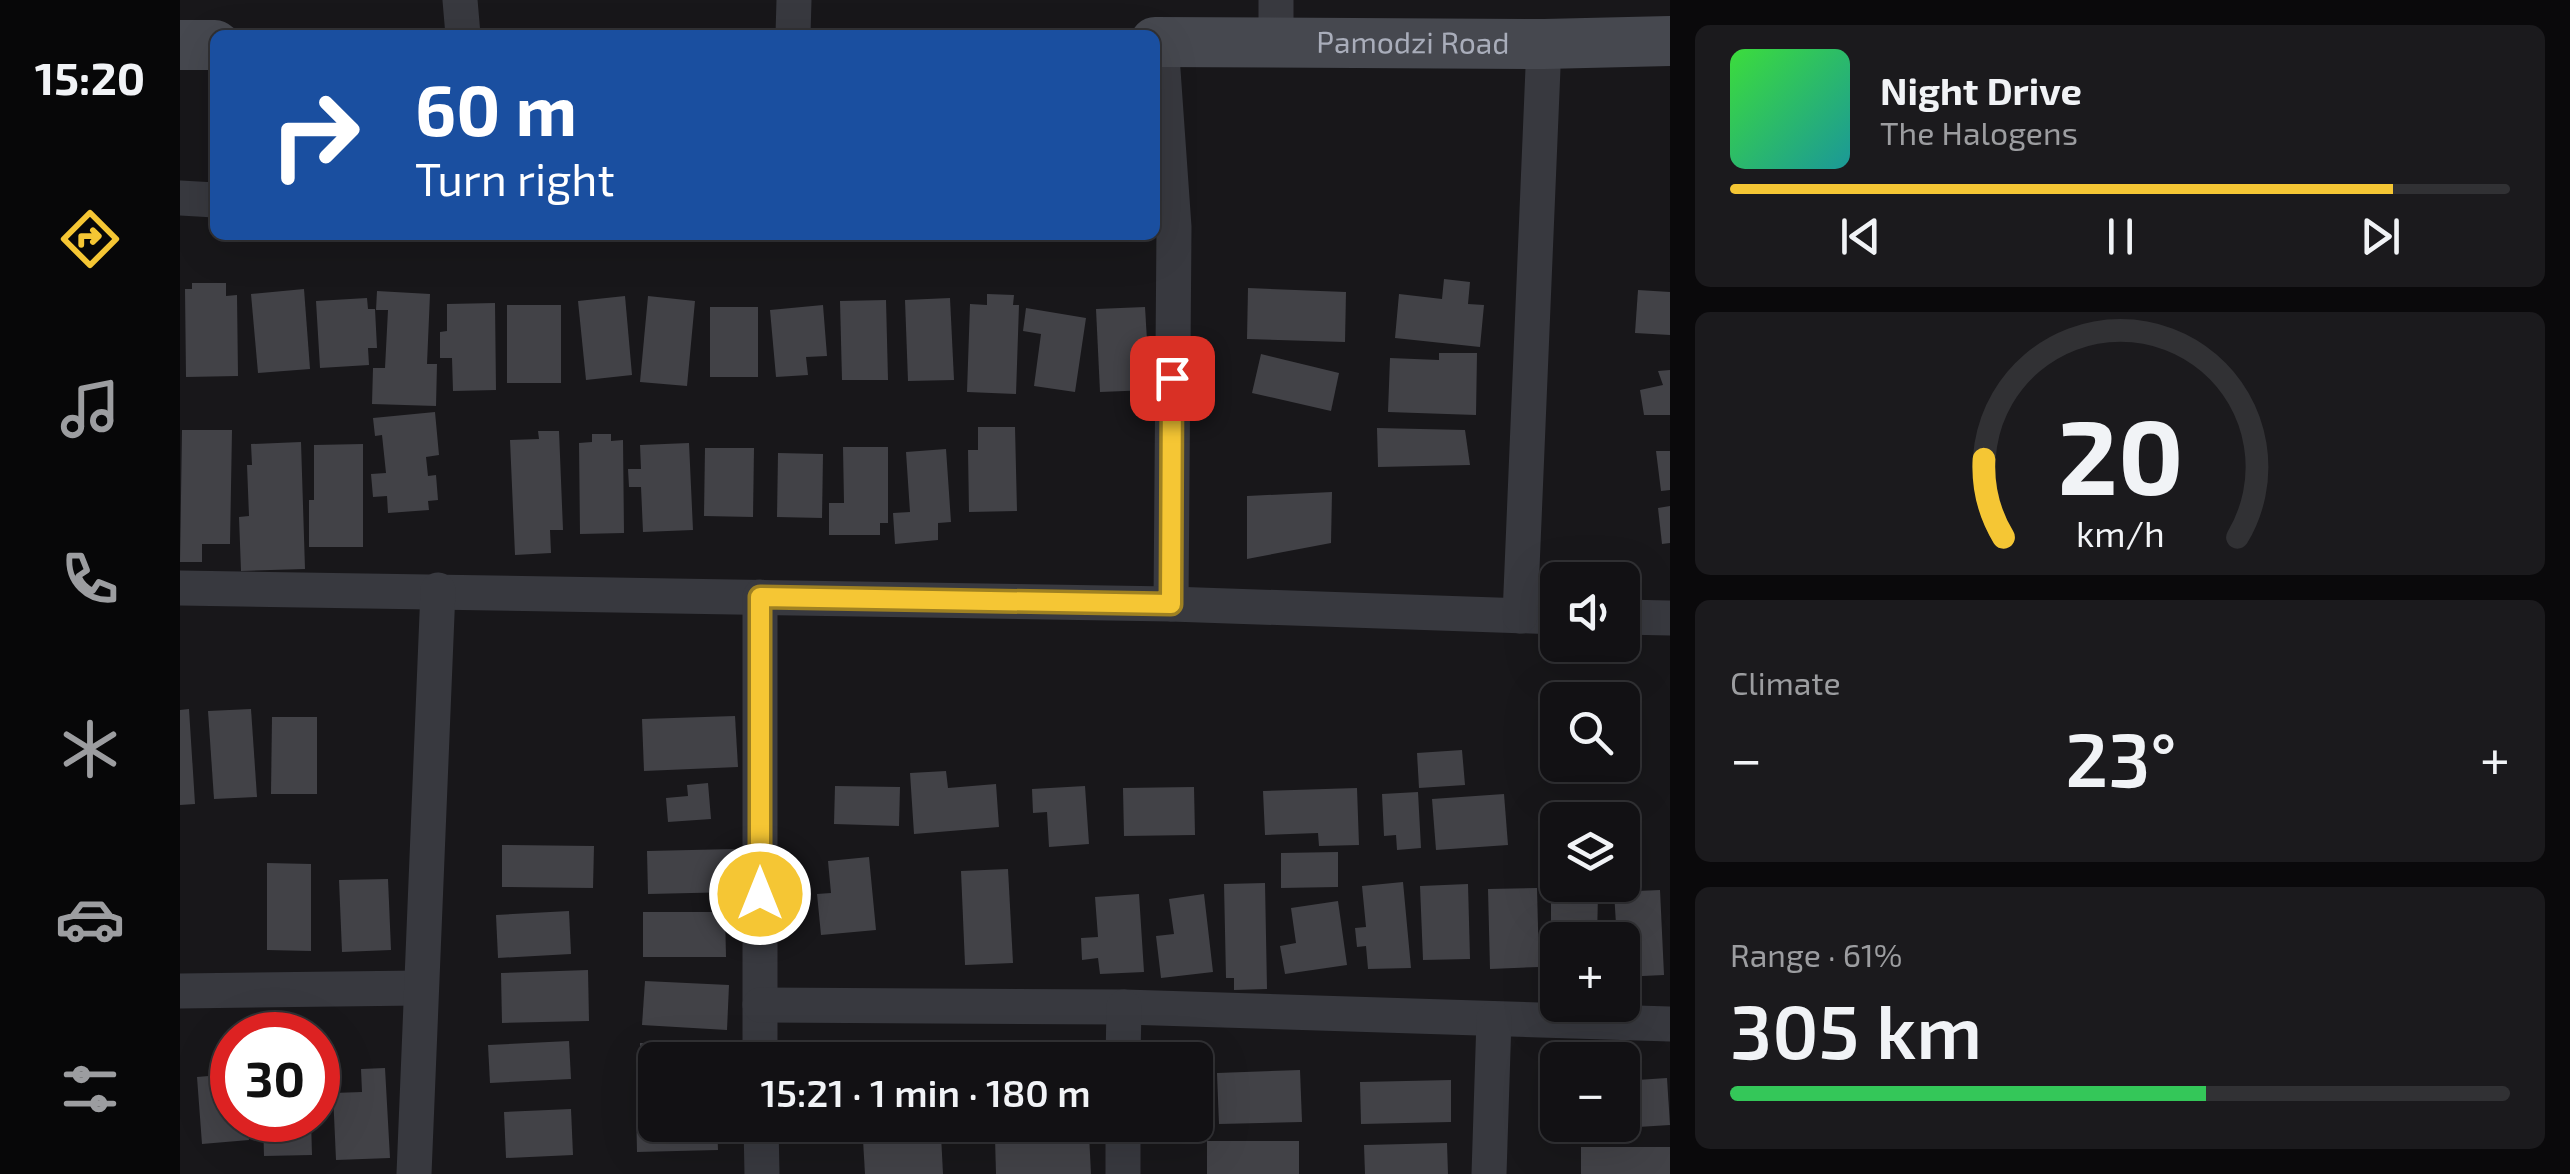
<!DOCTYPE html>
<meta charset="utf-8">
<style>
body{margin:0;font-family:"Exo 2",sans-serif;background:#1b1a1d;color:#f1f3f6;height:100vh;display:flex;flex-direction:column;font-size:38px;white-space:nowrap}
*{box-sizing:border-box;margin:0}
p{font-size:32px;color:#9c9da0}
.icon{flex:none;width:55px;height:55px;fill:none;stroke:currentColor;stroke-width:2;stroke-linecap:round;stroke-linejoin:round}
.map{position:relative;flex:1;overflow:hidden}
.drawer{display:flex;flex-direction:column;gap:25px;padding:25px;background:#0a090b;width:900px}
.drawer>*{flex:none}
.guide{position:absolute;left:30px;top:30px;width:950px;height:210px;border-radius:15px;box-shadow:0 10px 40px #0002,0 0 0 2px #313134;background:#1a4fa0;color:#fff;overflow:hidden}
.buttons{position:absolute;left:1360px;top:562px;display:grid;gap:20px}
.buttons a{display:grid;place-items:center;width:100px;height:100px;border-radius:15px;background:#121114;box-shadow:0 10px 40px #0002,0 0 0 2px #313134;font-size:50px}
.speed{position:absolute;left:30px;top:1012px;display:flex;gap:20px;font-size:50px;font-weight:700;text-align:center}
.speed>*{display:grid;place-content:center;width:130px;height:130px;border-radius:50%;background:#121114;box-shadow:0 10px 40px #0002,0 0 0 2px #313134;line-height:1}
.speed .limit{border:15px solid #d22;background:#fff;color:#111}
.pin{position:absolute;display:grid;place-items:center;width:85px;height:85px;color:#fff;margin:-42px;border-radius:20px;box-shadow:0 5px 15px #0006}
.me{position:absolute;width:110px;margin:-55px;rotate:0deg;stroke-linejoin:round;filter:drop-shadow(0 0 8px #0008)}
.turn{display:flex;align-items:center;gap:35px;height:210px;padding:0 40px;font-size:45px}
.turn .icon{width:130px;height:130px;stroke-width:2.5}
.turn b{display:block;font-size:70px;line-height:85px}
.big{font-size:75px;font-weight:600;line-height:1.1}
.drawer .tile{flex:1;display:flex;flex-direction:column;justify-content:center;gap:15px;min-width:0;padding:0 35px;border-radius:15px;background:#1b1a1d}
.drawer .dial{align-items:center;gap:0}
.dial svg{height:260px;overflow:visible;fill:none;stroke:#313134;stroke-width:7;stroke-linecap:round;text-anchor:middle}
.dial text{fill:#f1f3f6;stroke:none}
.song{display:flex;align-items:center;gap:30px}
.cover{width:120px;height:120px;border-radius:15px;background:linear-gradient(135deg,hsl(120 70% 55%),hsl(180 70% 35%))}
.played{height:10px;border-radius:5px;background:linear-gradient(90deg,#f5c634 85%,#313134 85%)}
.keys{display:flex;justify-content:space-around;direction:ltr}
.heat{display:flex;justify-content:space-between;align-items:center;font-size:55px;direction:ltr}
.charge{height:15px;border-radius:8px;background:linear-gradient(90deg,#34c759 61%,#313134 0)}
.trip{position:absolute;left:458px;top:1042px;width:575px;height:100px;border-radius:15px;background:#121114;box-shadow:0 10px 40px #0002,0 0 0 2px #313134;font-weight:600;line-height:100px;text-align:center}
main{display:flex;flex:1;min-height:0}
.tabs{display:flex;flex-direction:column;width:180px;justify-content:space-around;align-items:center;background:#070708;color:#9c9da0}
.tabs .icon{width:70px;height:70px}
.tabs .current{color:#f5c634}
.tabs b{font-size:45px;color:#f1f3f6}
.map>svg:first-child{display:block}
</style>
<main>
<nav class="tabs">
<b>15:20</b>
<svg class="icon current" aria-label="directions" viewBox="0 0 24 24"><path d="M12 3l9 9-9 9-9-9zM9 14v-3h6M13 9l2 2-2 2"/></svg>
<svg class="icon" aria-label="music" viewBox="0 0 24 24"><path d="M9 18V5l10-2v13"/><circle cx="6" cy="18" r="3"/><circle cx="16" cy="16" r="3"/></svg>
<svg class="icon" aria-label="phone" viewBox="0 0 24 24"><path d="M5 4h4l2 5-3 2q2 4 5 5l2-3 5 2v4C11 20 4 13 5 4z"/></svg>
<svg class="icon" aria-label="climate" viewBox="0 0 24 24"><path d="M12 3v18M4 7l16 10M4 17L20 7"/></svg>
<svg class="icon" aria-label="car" viewBox="0 0 24 24"><path d="M5 17H2v-5l4-1 3-4h7l3 4 3 1v5h-3M9 17h6M6 11h13"/><circle cx="7" cy="17" r="2"/><circle cx="17" cy="17" r="2"/></svg>
<svg class="icon" aria-label="filters" viewBox="0 0 24 24"><path d="M4 7h16M4 17h16"/><circle cx="9" cy="7" r="2"/><circle cx="15" cy="17" r="2"/></svg>
</nav>
<div class="map">
<svg width="1490" height="1174" viewBox="0 0 1490 1174">
<rect width="100%" height="100%" fill="#18171a"/>
<g fill="#424247">
<polygon points="1264,279 1290,282 1288,304 1304,305 1300,347 1215,338 1219,294 1262,299"/>
<polygon points="12,283 46,283 46,296 57,295 58,376 6,377 5,289 12,289"/>
<polygon points="1068,288 1166,292 1165,342 1067,339"/>
<polygon points="124,289 130,369 78,373 71,294"/>
<polygon points="1458,290 1490,292 1490,335 1455,333"/>
<polygon points="197,291 250,294 247,364 257,364 256,406 192,404 193,368 205,368 208,310 196,310"/>
<polygon points="807,294 834,295 833,305 839,305 836,394 787,392 790,304 807,305"/>
<polygon points="445,296 452,375 406,380 398,301"/>
<polygon points="468,296 515,301 507,386 460,382"/>
<polygon points="187,298 188,309 195,309 197,348 188,348 189,365 140,368 136,301"/>
<polygon points="770,298 774,380 728,381 725,300"/>
<polygon points="706,300 708,380 662,380 660,301"/>
<polygon points="315,303 316,390 273,391 272,358 260,358 260,332 267,331 267,304"/>
<rect x="327" y="305" width="54" height="78"/>
<polygon points="643,305 647,356 626,357 628,375 596,377 590,310"/>
<rect x="530" y="307" width="48" height="70"/>
<polygon points="965,307 970,390 920,392 916,309"/>
<polygon points="846,308 906,318 895,392 854,386 861,334 843,331"/>
<polygon points="1259,353 1297,353 1296,415 1208,412 1210,358 1259,360"/>
<polygon points="1081,354 1159,373 1151,411 1072,393"/>
<polygon points="1490,370 1490,415 1464,415 1460,390 1483,385 1478,371"/>
<polygon points="255,412 259,455 246,457 248,476 256,475 258,500 248,501 249,510 208,513 207,496 193,497 191,474 206,473 202,435 195,436 193,418"/>
<polygon points="798,427 835,427 837,511 789,512 788,450 798,450"/>
<polygon points="1197,428 1285,430 1290,465 1198,467"/>
<polygon points="2,430 52,430 50,544 22,544 22,562 0,562"/>
<polygon points="358,431 379,431 383,530 370,530 371,553 335,555 330,440 359,439"/>
<polygon points="412,434 431,434 431,441 443,440 444,533 400,534 399,443 412,442"/>
<polygon points="121,442 125,569 61,571 59,517 69,516 67,465 72,465 71,444"/>
<polygon points="509,443 513,530 463,532 461,487 449,487 448,469 461,469 460,445"/>
<polygon points="183,444 183,547 129,547 129,500 134,500 134,445"/>
<polygon points="663,447 708,447 708,523 700,523 700,535 649,535 649,503 664,503"/>
<polygon points="525,448 574,448 573,517 524,516"/>
<polygon points="766,449 771,522 758,523 758,540 715,544 713,513 730,512 726,452"/>
<polygon points="1476,451 1490,451 1490,490 1481,491"/>
<polygon points="598,453 643,454 642,518 597,517"/>
<polygon points="1152,492 1151,543 1067,559 1067,496"/>
<polygon points="1490,506 1490,543 1482,544 1478,508"/>
<polygon points="9,709 15,804 0,805 0,710"/>
<polygon points="71,709 77,797 34,799 28,711"/>
<polygon points="555,716 558,767 464,771 462,719"/>
<polygon points="92,717 137,717 137,794 91,794"/>
<polygon points="1282,750 1285,785 1239,788 1237,753"/>
<polygon points="766,771 768,788 816,784 819,827 734,834 730,773"/>
<polygon points="528,783 531,819 488,822 486,798 508,796 507,785"/>
<polygon points="655,786 720,787 719,826 654,824"/>
<polygon points="905,786 909,844 869,847 867,812 853,813 852,789"/>
<polygon points="1014,787 1015,835 944,836 943,788"/>
<polygon points="1177,788 1179,845 1139,846 1138,833 1085,835 1083,791"/>
<polygon points="1238,792 1241,848 1217,850 1216,835 1204,836 1202,794"/>
<polygon points="1324,794 1328,845 1256,850 1252,799"/>
<polygon points="322,845 414,846 413,888 322,887"/>
<polygon points="555,849 556,892 468,894 467,851"/>
<polygon points="1158,852 1158,887 1101,888 1101,853"/>
<polygon points="689,857 696,930 641,935 637,894 651,893 648,861"/>
<polygon points="87,863 131,864 131,951 87,950"/>
<polygon points="828,869 833,963 785,965 781,871"/>
<polygon points="208,879 211,950 162,952 159,880"/>
<polygon points="1223,882 1231,968 1188,969 1186,946 1177,947 1175,928 1186,927 1182,886"/>
<polygon points="1085,883 1087,989 1054,990 1054,978 1046,978 1044,884"/>
<polygon points="1288,884 1290,959 1243,960 1240,886"/>
<polygon points="1357,888 1359,967 1310,969 1308,889"/>
<polygon points="1480,890 1484,975 1442,977 1442,940 1437,940 1434,892"/>
<polygon points="1371,893 1418,893 1417,940 1378,940 1378,973 1371,973"/>
<polygon points="959,894 964,972 920,974 918,958 902,960 901,938 918,937 915,897"/>
<polygon points="1024,894 1033,972 981,978 976,936 994,934 989,899"/>
<polygon points="1158,901 1167,965 1105,974 1100,946 1116,943 1111,908"/>
<polygon points="389,911 391,954 318,958 316,915"/>
<polygon points="463,912 545,912 546,957 463,957"/>
<polygon points="408,970 409,1021 322,1023 321,973"/>
<polygon points="465,981 549,985 547,1030 462,1025"/>
<polygon points="389,1041 391,1079 310,1083 308,1045"/>
<polygon points="460,1043 544,1044 544,1060 475,1060 475,1083 460,1083"/>
<polygon points="711,1046 712,1060 677,1060 676,1049"/>
<polygon points="205,1068 210,1158 156,1160 153,1093 182,1092 181,1069"/>
<polygon points="1120,1070 1122,1122 1039,1124 1037,1073"/>
<polygon points="52,1074 52,1120 67,1120 69,1140 22,1144 17,1077"/>
<polygon points="1487,1078 1490,1125 1442,1128 1442,1081"/>
<polygon points="1271,1080 1271,1122 1181,1124 1180,1082"/>
<polygon points="456,1107 475,1107 475,1125 537,1125 538,1150 457,1152"/>
<polygon points="391,1109 393,1155 326,1158 324,1112"/>
<polygon points="83,1120 131,1120 132,1155 84,1156"/>
<polygon points="1400,1125 1440,1125 1440,1128 1401,1131"/>
<polygon points="909,1134 911,1174 816,1174 815,1138"/>
<polygon points="761,1135 763,1174 685,1174 683,1140"/>
<rect x="1027" y="1141" width="92" height="33"/>
<polygon points="1267,1143 1268,1174 1185,1174 1184,1145"/>
<rect x="1401" y="1147" width="89" height="27"/>
</g>
<g fill="none" stroke-linecap="round" stroke-linejoin="round">
<g stroke="#38393f" stroke-width="35">
<polyline points="280,0 283,35"/>
<polyline points="613,35 614,0"/>
<polyline points="981,42 994,227 991,604"/>
<polyline points="1096,43 1096,0"/>
<polyline points="0,198 35,200"/>
<polyline points="0,588 991,604 1378,617"/>
<polyline points="580,597 580,1060"/>
<polyline points="1340,616 1364,44"/>
<polyline points="1442,617 1490,618"/>
<polyline points="0,991 240,988"/>
<polyline points="580,1005 944,1007 1490,1024"/>
<polyline points="943,1060 944,1007"/>
<polyline points="581,1125 582,1174"/>
<polyline points="234,1174 258,590"/>
<polyline points="943,1174 943,1125"/>
<polyline points="1309,1174 1314,1019"/>
</g>
<g stroke="#46484f" stroke-width="50">
<path id="s1" d="M975,42L1364,44L1490,41"/>
<polyline points="0,45 35,45"/>
</g>
</g>
<g fill="none" stroke-linecap="round" stroke-linejoin="round">
<g stroke="#9f8122" stroke-width="25">
<polyline id="route" points="580,894 580,597 991,604 992,378"/>
</g>
<use href="#route" stroke="#f5c634" stroke-width="18"/>
</g>
<g text-anchor="middle" stroke-width="10" stroke-linejoin="round" paint-order="stroke">
<g font-size="30" fill="#a9adba" stroke="#131215">
<text dy="10" stroke="none"><textPath href="#s1" startOffset="258">Pamodzi Road</textPath></text>
</g>
</g>
</svg>
<div class="buttons">
<a><svg class="icon" aria-label="sound" viewBox="0 0 24 24"><path d="M4 9h4l5-4v14l-5-4H4zM17 9q2 3 0 6"/></svg></a>
<a><svg class="icon" aria-label="search" viewBox="0 0 24 24"><circle cx="10" cy="10" r="6"/><path d="M15 15l6 6"/></svg></a>
<a><svg class="icon" aria-label="layers" viewBox="0 0 24 24"><path d="M12 4l9 5-9 5-9-5zM3 14l9 5 9-5"/></svg></a>
<a>+</a>
<a>−</a>
</div>
<div class="speed"><div class="limit">30</div></div>
<div class="pin" style="left:992px;top:378px;background:#d93025"><svg class="icon" aria-label="arrive" viewBox="0 0 24 24"><path d="M6 21V4h12l-3 4 3 4H6"/></svg></div>
<svg class="me" style="left:580px;top:894px" viewBox="-20 -20 40 40"><circle r="17" fill="#f5c634" stroke="#fff" stroke-width="3"/><path d="M0-11L8 9 0 5-8 9z" fill="#fff"/></svg>
<div class="trip">15:21 · 1 min · 180 m</div>
<div class="guide">
<div class="turn"><svg class="icon" aria-label="right" viewBox="0 0 24 24"><path d="M7 20v-9h11M14 6l5 5-5 5"/></svg><div><b>60 m</b>Turn right</div></div>
</div>
</div>
<section class="drawer">
<div class="tile">
<div class="song"><i class="cover"></i><div><b>Night Drive</b><p>The Halogens</p></div></div>
<div class="played"></div>
<div class="keys"><svg class="icon" aria-label="previous" viewBox="0 0 24 24"><path d="M18 5L8 12l10 7zM5 5v14"/></svg><svg class="icon" aria-label="pause" viewBox="0 0 24 24"><path d="M8 5v14M16 5v14"/></svg><svg class="icon" aria-label="next" viewBox="0 0 24 24"><path d="M6 5l10 7-10 7zM19 5v14"/></svg></div>
</div>
<div class="tile dial"><svg viewBox="0 0 100 80">
<path d="M14 69A42 42 0 1 1 86 69"/>
<path d="M14 69A42 42 0 0 1 8 45" stroke="#f5c634"/>
<text x="50" y="56" font-size="32" font-weight="700">20</text>
<text x="50" y="72" font-size="11">km/h</text>
</svg></div>
<div class="tile"><p>Climate</p>
<div class="heat"><a>−</a><b class="big">23°</b><a>+</a></div>
</div>
<div class="tile"><p>Range · 61%</p><b class="big">305 km</b><div class="charge"></div></div>
</section>
</main>
